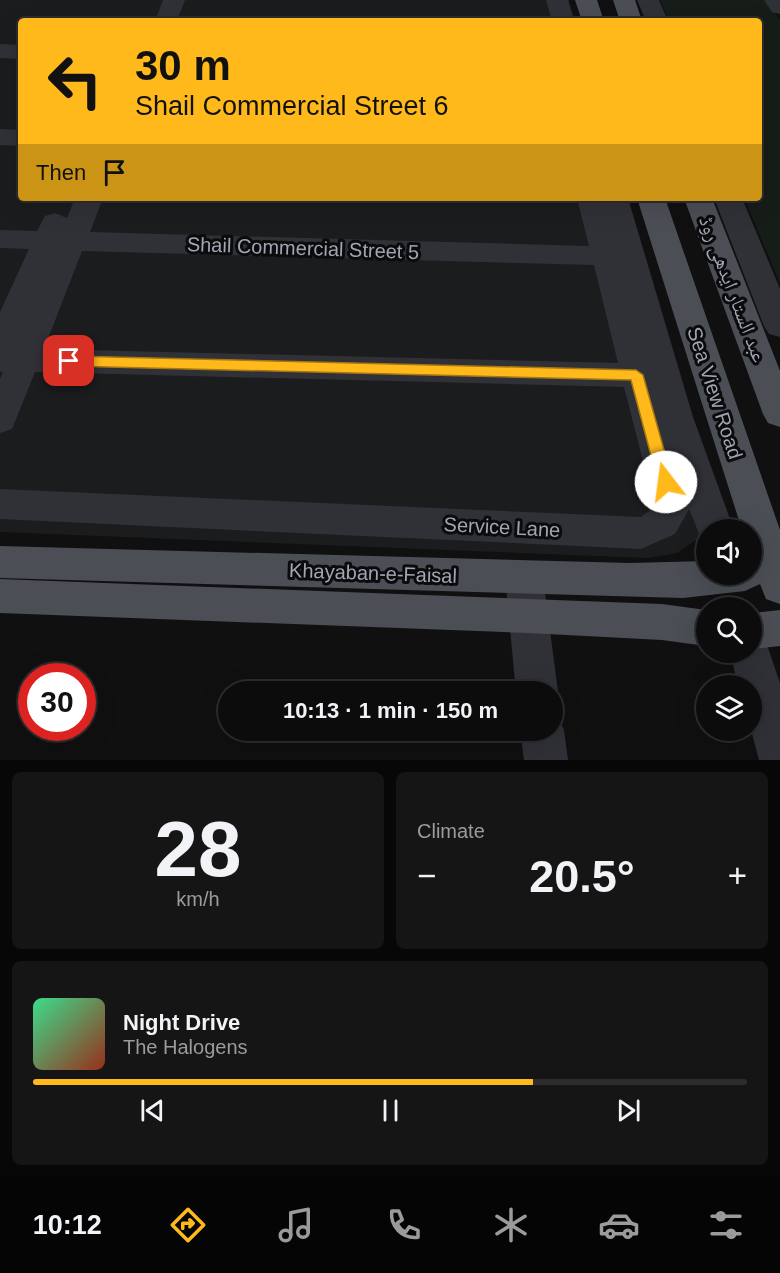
<!DOCTYPE html>
<meta charset="utf-8">
<style>
body{margin:0;font-family:Helvetica,"Noto Naskh Arabic",sans-serif;background:#151516;color:#f1f3f6;height:100vh;display:flex;flex-direction:column;font-size:22px;white-space:nowrap}
*{box-sizing:border-box;margin:0}
p{font-size:20px;color:#9a9b9d}
.icon{flex:none;width:33px;height:33px;fill:none;stroke:currentColor;stroke-width:2;stroke-linecap:round;stroke-linejoin:round}
.map{position:relative;height:760px;overflow:hidden}
.drawer{display:flex;flex-direction:column;gap:12px;padding:12px;background:#070707;flex:1}
.drawer>*{flex:none}
.hud{position:absolute;left:18px;top:18px;width:744px;height:183px;border-radius:6px;box-shadow:0 6px 24px #0002,0 0 0 2px #2c2c2e;background:#ffb91a;color:#111;overflow:hidden}
.buttons{position:absolute;left:696px;top:519px;display:grid;gap:12px}
.buttons a{display:grid;place-items:center;width:66px;height:66px;border-radius:50%;background:#0c0c0d;box-shadow:0 6px 24px #0002,0 0 0 2px #2c2c2e;font-size:30px}
.speed{position:absolute;left:18px;top:663px;display:flex;gap:12px;font-size:30px;font-weight:700;text-align:center}
.speed>*{display:grid;place-content:center;width:78px;height:78px;border-radius:50%;background:#0c0c0d;box-shadow:0 6px 24px #0002,0 0 0 2px #2c2c2e;line-height:1}
.speed .limit{border:9px solid #d22;background:#fff;color:#111}
.pin{position:absolute;display:grid;place-items:center;width:51px;height:51px;color:#fff;margin:-26px;border-radius:12px;box-shadow:0 3px 9px #0006}
.me{position:absolute;width:66px;margin:-33px;rotate:345deg;stroke-linejoin:round;filter:drop-shadow(0 0 4px #0008)}
.turn{display:flex;align-items:center;gap:21px;height:126px;padding:0 18px;font-size:27px}
.turn .icon{width:78px;height:78px;stroke-width:2.5}
.turn b{display:block;font-size:42px;line-height:51px}
.then{display:flex;align-items:center;height:57px;padding:0 18px;background:#0003;gap:12px;font-size:22px}
.big{font-size:45px;font-weight:700;line-height:1.1}
.drawer .card{flex:1;display:flex;flex-direction:column;justify-content:center;gap:9px;min-width:0;padding:0 21px;border-radius:9px;background:#151516}
.drawer .dial{align-items:center;gap:0}
.dial b{font-size:78px;line-height:1}
.song{display:flex;align-items:center;gap:18px}
.cover{width:72px;height:72px;border-radius:9px;background:linear-gradient(135deg,hsl(150 70% 55%),hsl(10 70% 35%))}
.played{height:6px;border-radius:3px;background:linear-gradient(90deg,#ffb91a 70%,#2c2c2e 70%)}
.keys{display:flex;justify-content:space-around;direction:ltr}
.heat{display:flex;justify-content:space-between;align-items:center;font-size:33px;direction:ltr}
.drawer .tiles{flex:1;display:grid;gap:12px;grid-template-columns:1fr 1fr}
.card:last-child{grid-column:span 2}
.trip{position:absolute;left:218px;top:681px;width:345px;height:60px;border-radius:30px;background:#0c0c0d;box-shadow:0 6px 24px #0002,0 0 0 2px #2c2c2e;font-weight:700;line-height:60px;text-align:center}
.tabs{display:flex;height:96px;justify-content:space-around;align-items:center;background:#050505;color:#9a9b9d}
.tabs .icon{width:42px;height:42px}
.tabs .current{color:#ffb91a}
.tabs b{font-size:27px;color:#f1f3f6}
.map>svg:first-child{display:block}
</style>
<div class="map">
<svg width="780" height="760" viewBox="0 0 780 760">
<rect width="100%" height="100%" fill="#101011"/>
<polygon fill="#1b1c1e" points="0,0 569,0 575,21 21,21 21,198 626,198 710,521 699,538 677,553 647,558 0,532"/>
<polygon fill="#161c17" points="660,0 765,0 780,20 780,283 744,198 759,198 759,21 669,21"/>
<g fill="none" stroke-linecap="round" stroke-linejoin="round">
<g fill="#303137" fill-rule="evenodd">
<polygon points="163,0 185,0 177,21 155,21"/>
<polygon points="546,0 568,0 574,21 552,21"/>
<polygon points="637,0 659,0 668,21 646,21"/>
<polygon points="764,0 780,0 780,14 772,12"/>
<polygon points="0,44 21,45 21,59 0,58"/>
<polygon points="0,129 21,130 21,146 0,145"/>
<path d="M75,198H103L90,232L589,246L577,198H628L693,417L734,530H706V543L702,541L689,509L675,534L641,549L0,519V489L641,517L652,509L654,504L624,387L35,372L12,429L0,433V379L3,372H0V312L29,249L0,248V230L37,231L45,216L55,213L67,218ZM82,251L594,265L618,363L44,349Z"/>
<polygon points="714,198 742,198 780,289 780,337 769,334 764,326"/>
<polygon points="524,560 538,565 543,577 558,692 552,706 552,692 516,692 505,577 510,565"/>
<polygon points="752,634 765,639 780,683 780,760 759,760 751,730 752,686 738,686 730,652 752,652"/>
<polygon points="552,713 557,715 564,730 568,760 524,760 520,730 552,730"/>
</g>
<g fill="#4c4e56" fill-rule="evenodd">
<polygon points="575,0 597,0 604,21 582,21"/>
<polygon points="613,0 635,0 642,21 620,21"/>
<polygon points="637,198 665,198 780,530 780,604 766,599 760,584 745,591 683,598 0,578 0,546 630,563 706,561 706,574 752,574 752,530 742,530"/>
<polygon points="684,198 712,198 780,371 780,427 768,423 763,414"/>
<polygon points="0,579 662,604 706,610 706,646 662,640 528,633 0,613"/>
<polygon points="780,610 780,646 752,649 752,613"/>
</g>
</g>
<polygon fill="#ffb91a" stroke="#a67811" stroke-width="1.5" points="69,356 636,370 643,375 673,482 666,488 658,482 631,380 69,366 63,361"/>
<g text-anchor="middle" stroke-width="6" stroke-linejoin="round" paint-order="stroke">
<g font-size="20" fill="#9fa5b4" stroke="#0b0b0c">
<text transform="translate(303 248) rotate(2)" y="7">Shail Commercial Street 5</text>
<text transform="translate(733 289) rotate(69)" y="7">عبد الستار ایدھی روڈ</text>
<text transform="translate(715 393) rotate(72)" y="7">Sea View Road</text>
<text transform="translate(502 527) rotate(3)" y="7">Service Lane</text>
<text transform="translate(373 573) rotate(2)" y="7">Khayaban-e-Faisal</text>
</g>
</g>
</svg>
<div class="buttons">
<a><svg class="icon" aria-label="sound" viewBox="0 0 24 24"><path d="M4 9h4l5-4v14l-5-4H4zM17 9q2 3 0 6"/></svg></a>
<a><svg class="icon" aria-label="search" viewBox="0 0 24 24"><circle cx="10" cy="10" r="6"/><path d="M15 15l6 6"/></svg></a>
<a><svg class="icon" aria-label="layers" viewBox="0 0 24 24"><path d="M12 4l9 5-9 5-9-5zM3 14l9 5 9-5"/></svg></a>
</div>
<div class="speed"><div class="limit">30</div></div>
<div class="pin" style="left:69px;top:361px;background:#d93025"><svg class="icon" aria-label="arrive" viewBox="0 0 24 24"><path d="M6 21V4h12l-3 4 3 4H6"/></svg></div>
<svg class="me" style="left:666px;top:482px" viewBox="-20 -20 40 40"><circle r="19" fill="#fff"/><path d="M0-13L10 11 0 6-10 11z" fill="#ffb91a"/></svg>
<div class="trip">10:13 · 1 min · 150 m</div>
<div class="hud">
<div class="turn"><svg class="icon" aria-label="left" viewBox="0 0 24 24"><path d="M17 20v-9H6M10 6l-5 5 5 5"/></svg><div><b>30 m</b>Shail Commercial Street 6</div></div>
<div class="then">Then<svg class="icon" aria-label="arrive" viewBox="0 0 24 24"><path d="M6 21V4h12l-3 4 3 4H6"/></svg></div>
</div>
</div>
<section class="drawer">
<div class="tiles">
<div class="card dial"><b>28</b><p>km/h</p></div>
<div class="card"><p>Climate</p>
<div class="heat"><a>−</a><b class="big">20.5°</b><a>+</a></div>
</div>
<div class="card">
<div class="song"><i class="cover"></i><div><b>Night Drive</b><p>The Halogens</p></div></div>
<div class="played"></div>
<div class="keys"><svg class="icon" aria-label="previous" viewBox="0 0 24 24"><path d="M18 5L8 12l10 7zM5 5v14"/></svg><svg class="icon" aria-label="pause" viewBox="0 0 24 24"><path d="M8 5v14M16 5v14"/></svg><svg class="icon" aria-label="next" viewBox="0 0 24 24"><path d="M6 5l10 7-10 7zM19 5v14"/></svg></div>
</div>
</div>
</section>
<nav class="tabs">
<b>10:12</b>
<svg class="icon current" aria-label="directions" viewBox="0 0 24 24"><path d="M12 3l9 9-9 9-9-9zM9 14v-3h6M13 9l2 2-2 2"/></svg>
<svg class="icon" aria-label="music" viewBox="0 0 24 24"><path d="M9 18V5l10-2v13"/><circle cx="6" cy="18" r="3"/><circle cx="16" cy="16" r="3"/></svg>
<svg class="icon" aria-label="phone" viewBox="0 0 24 24"><path d="M5 4h4l2 5-3 2q2 4 5 5l2-3 5 2v4C11 20 4 13 5 4z"/></svg>
<svg class="icon" aria-label="climate" viewBox="0 0 24 24"><path d="M12 3v18M4 7l16 10M4 17L20 7"/></svg>
<svg class="icon" aria-label="car" viewBox="0 0 24 24"><path d="M5 17H2v-5l4-1 3-4h7l3 4 3 1v5h-3M9 17h6M6 11h13"/><circle cx="7" cy="17" r="2"/><circle cx="17" cy="17" r="2"/></svg>
<svg class="icon" aria-label="filters" viewBox="0 0 24 24"><path d="M4 7h16M4 17h16"/><circle cx="9" cy="7" r="2"/><circle cx="15" cy="17" r="2"/></svg>
</nav>
